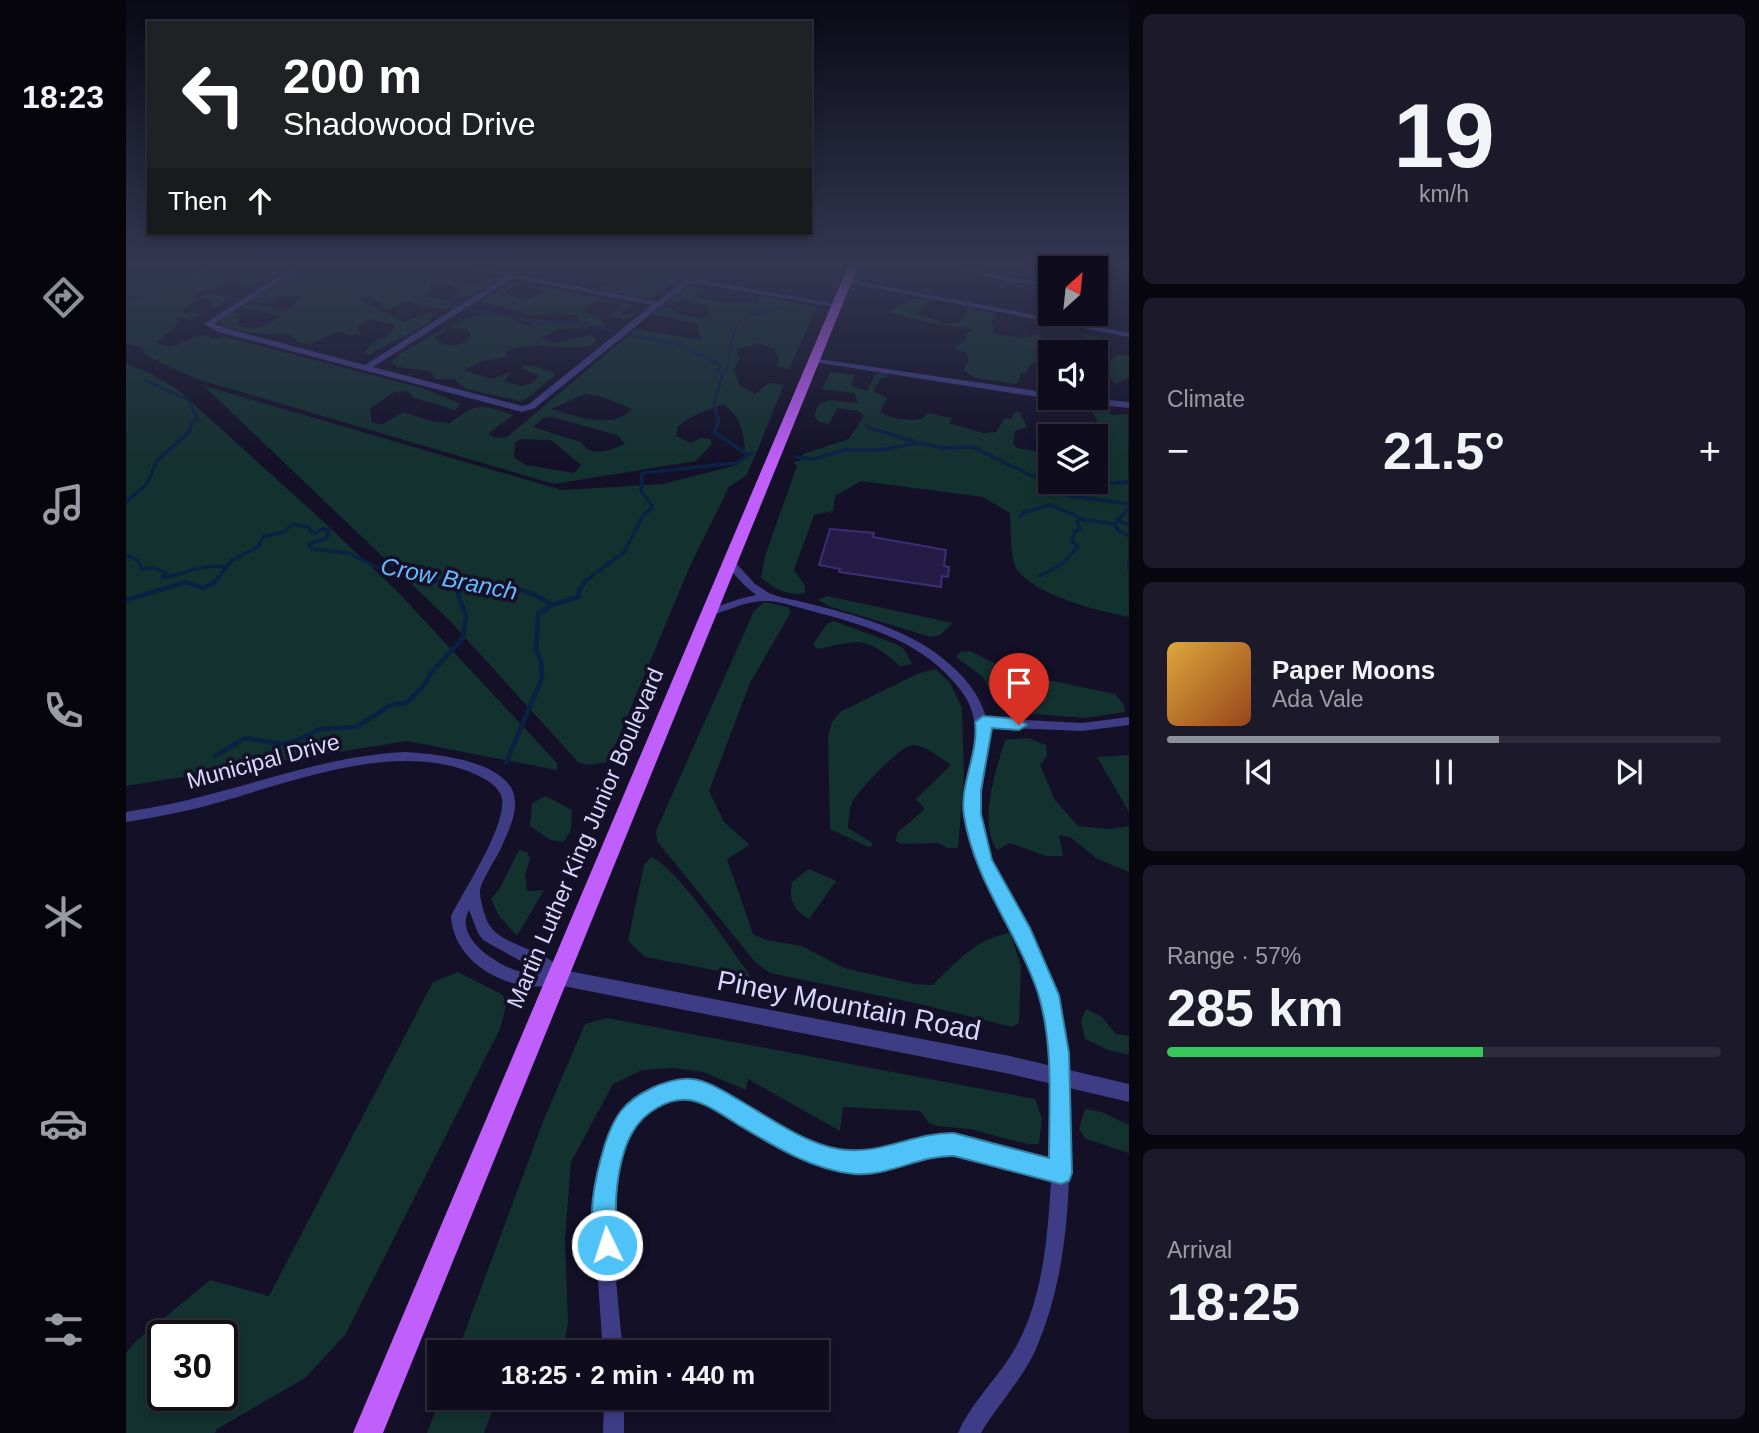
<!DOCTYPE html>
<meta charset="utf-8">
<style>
body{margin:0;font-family:Helvetica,sans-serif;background:#1c1a2a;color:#f1f3f6;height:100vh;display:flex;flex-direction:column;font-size:26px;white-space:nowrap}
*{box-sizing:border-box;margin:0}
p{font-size:23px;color:#9b9ba4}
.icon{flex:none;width:38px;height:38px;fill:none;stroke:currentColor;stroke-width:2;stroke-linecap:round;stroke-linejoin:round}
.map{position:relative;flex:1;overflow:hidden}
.drawer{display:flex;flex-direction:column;gap:14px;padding:14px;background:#080710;width:630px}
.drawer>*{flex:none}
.top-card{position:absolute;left:21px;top:21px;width:665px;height:214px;border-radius:0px;box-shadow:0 4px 10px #0003,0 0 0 2px #2e2c3b;background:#202124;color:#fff;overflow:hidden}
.needle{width:46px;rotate:27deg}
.fabs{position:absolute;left:912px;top:256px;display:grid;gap:14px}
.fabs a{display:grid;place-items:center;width:70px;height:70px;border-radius:0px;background:#0e0c1d;box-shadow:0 4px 10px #0003,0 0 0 2px #2e2c3b;font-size:35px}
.speed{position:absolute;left:21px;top:1320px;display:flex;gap:14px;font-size:35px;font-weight:700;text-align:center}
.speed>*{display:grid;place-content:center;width:91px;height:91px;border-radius:50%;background:#0e0c1d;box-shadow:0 4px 10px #0003,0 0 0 2px #2e2c3b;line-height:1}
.speed .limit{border:4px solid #111;border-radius:10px;background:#fff;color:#111}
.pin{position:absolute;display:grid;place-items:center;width:60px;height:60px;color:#fff;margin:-72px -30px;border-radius:50% 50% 50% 0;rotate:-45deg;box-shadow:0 0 7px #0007}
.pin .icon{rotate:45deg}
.me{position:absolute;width:77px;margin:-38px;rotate:356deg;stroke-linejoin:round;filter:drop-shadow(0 0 5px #0008)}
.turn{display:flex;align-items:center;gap:24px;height:147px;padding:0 21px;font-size:32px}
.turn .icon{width:91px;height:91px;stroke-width:2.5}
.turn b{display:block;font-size:49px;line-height:60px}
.then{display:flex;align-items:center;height:66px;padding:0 21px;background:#0003;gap:14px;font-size:26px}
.big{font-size:52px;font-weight:700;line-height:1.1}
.drawer .tile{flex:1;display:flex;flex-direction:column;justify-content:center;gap:10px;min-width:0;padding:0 24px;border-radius:10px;background:#1c1a2a}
.drawer .dial{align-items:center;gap:0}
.dial b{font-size:91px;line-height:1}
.song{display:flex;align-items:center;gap:21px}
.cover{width:84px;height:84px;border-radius:10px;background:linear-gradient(135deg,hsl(40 70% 55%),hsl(20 70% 35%))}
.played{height:7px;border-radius:4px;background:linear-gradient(90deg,#8c9099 60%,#2e2c3b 60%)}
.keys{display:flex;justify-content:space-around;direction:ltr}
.heat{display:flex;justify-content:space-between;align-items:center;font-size:38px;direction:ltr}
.charge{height:10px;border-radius:5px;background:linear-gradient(90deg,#34c759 57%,#2e2c3b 0)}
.trip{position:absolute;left:301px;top:1340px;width:402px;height:70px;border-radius:0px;background:#0e0c1d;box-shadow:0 4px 10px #0003,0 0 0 2px #2e2c3b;font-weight:700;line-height:70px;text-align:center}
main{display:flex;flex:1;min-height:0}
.tab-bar{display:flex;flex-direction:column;width:126px;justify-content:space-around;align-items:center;background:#06050c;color:#9b9ba4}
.tab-bar .icon{width:49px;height:49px}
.tab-bar .current{color:#8c9099}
.tab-bar b{font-size:32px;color:#f1f3f6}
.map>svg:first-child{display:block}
</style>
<main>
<nav class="tab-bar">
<b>18:23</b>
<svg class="icon current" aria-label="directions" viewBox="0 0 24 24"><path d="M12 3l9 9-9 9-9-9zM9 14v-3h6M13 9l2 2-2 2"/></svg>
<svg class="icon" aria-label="music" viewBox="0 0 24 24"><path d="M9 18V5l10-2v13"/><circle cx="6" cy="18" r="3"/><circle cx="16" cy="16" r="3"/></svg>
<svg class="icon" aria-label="phone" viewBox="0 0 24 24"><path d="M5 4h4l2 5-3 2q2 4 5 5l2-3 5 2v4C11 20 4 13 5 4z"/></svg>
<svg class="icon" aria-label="climate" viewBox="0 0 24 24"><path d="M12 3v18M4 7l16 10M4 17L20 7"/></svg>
<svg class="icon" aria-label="car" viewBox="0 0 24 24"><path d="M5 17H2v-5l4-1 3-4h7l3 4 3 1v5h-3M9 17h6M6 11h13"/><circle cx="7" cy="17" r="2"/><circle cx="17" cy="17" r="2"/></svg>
<svg class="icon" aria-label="filters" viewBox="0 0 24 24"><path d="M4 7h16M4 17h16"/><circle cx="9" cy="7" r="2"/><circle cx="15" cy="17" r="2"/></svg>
</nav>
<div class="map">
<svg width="1003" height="1433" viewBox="0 0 1003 1433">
<rect width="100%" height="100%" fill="#131027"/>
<g fill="#13312f" fill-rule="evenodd">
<path d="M12,264H166L129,285L98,284L71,293L67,299L71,300L78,294L106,297L87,309L84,307L87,301L75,298L57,310L58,313H76L66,320L56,317L50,319L54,322L31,342C51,355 63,333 82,335L85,339L100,337L296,388L335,404L329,410L288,398L282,391L268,392L244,409L246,423L257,424L277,412L305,421L324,423C351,402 355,404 387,415L362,434L369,438L381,437L510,329L575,340L571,323L526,314L534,308L542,307L554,315L580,318L584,315L580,305L557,299L550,304H541L553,292L568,285L574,288L567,297L595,303H636L631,299L636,296L691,307L663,369L650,366L653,359L648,349L632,343L610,350L613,359L608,370L614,386L629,394L643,383L658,385L621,475L603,487L564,566L482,762L462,765L452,762L324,621L78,386L436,490L537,484L611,465L619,457C619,436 616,417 597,404L567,416L552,426L550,436L565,443L575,438L584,439L586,444L570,461L428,484L71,379L23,357L14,347L0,343V272ZM459,394L474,396L506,409C486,431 448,415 425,409ZM426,417L491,435L499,444C483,450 467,459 455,442L407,427L417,418ZM394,439L425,440L455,465L448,473L400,465L388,457L389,443Z"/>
<path d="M182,264H307L313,269V278L344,286L355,278L367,277L365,284L338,298L329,295L332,290L326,286L305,284L301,296L327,303L319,309L297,306L280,300L263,310L243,297L232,300L279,322L302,312L307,313L304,321L297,326L242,355L239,352C245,339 265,338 269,325L243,319L231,327L235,334L222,335L213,331L184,344L173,342L164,335L126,333L97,327L94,322L105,312L115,314L112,325C126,332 141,326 153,317L141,312L118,309L115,307C131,299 148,314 166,308L175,296C152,291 149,307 124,301Z"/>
<polygon points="493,264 537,264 566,272 576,271 582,277 556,276 525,299 466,289 494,283 516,272 497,270 470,276"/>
<path d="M385,282L395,283L380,291C389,302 404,300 416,292L414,286L505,304L506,306L495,312L496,315L512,313L501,319L484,317L495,305L471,301L456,311L472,316L480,325L434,329L416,338C434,349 447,336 466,335L470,340L467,345C437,353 412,338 380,352L381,357L356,361L338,370L366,379L387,371L378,381L395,386L407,383L413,375L395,369L397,366H410L430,374L400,399L394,401L340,389L328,379H309L304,371L272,367L266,362L274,354L317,329L320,331L308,337C317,348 328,347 340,342L345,334L341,329L323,327C348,314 363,310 390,321C397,324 399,327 407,326L404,319L462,323L453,320L451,315L428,313L405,315L355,302Z"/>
<polygon points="786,299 803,300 791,314 817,323 833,323 841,313 840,308 867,313 871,315 866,321 868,334 894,338 911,335 927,342 956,346 965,340 955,335 972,336 976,340 967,352 924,352 924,364 907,362 899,373 895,372 893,381 889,384 849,378 837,370 842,362 841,353 828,348 840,340 840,334 848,329 802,323 763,312"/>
<polygon points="993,354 1003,356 1003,377 989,384 976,367"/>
<polygon points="0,364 22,372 51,389 187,512 270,590 431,763 431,770 281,741 0,786"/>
<path d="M704,372L729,375L725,386L741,391L749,374L761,373V377L755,378L747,391L761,398L754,412C765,419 783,421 796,419L802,413L826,418L823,423L857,433L870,432L879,418L885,419L889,412L893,411L901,427L889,431L887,444L891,448L924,454V481H970V457L974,455L976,447L971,436L976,428L963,408L965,406L982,409L986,415L1002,414L1003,617C972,611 907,595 890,568C884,558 885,526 884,513L857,497L735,481L709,496L707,511L688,515L668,570L679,586V593C660,596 650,589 635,578L639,556L671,466L667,462L674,461L677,454L723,439L738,416L732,411L711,408L703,424L693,422L688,416L692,405L703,400L732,403L728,393L696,389Z"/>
<polygon points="701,596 827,623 814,635 805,637 705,607 692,600"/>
<path d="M639,602L662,607L665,612L624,683L583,791L598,822L624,845L601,859L627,934L640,940L676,946L718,968L788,984L807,985C829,963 852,937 884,933L895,966L893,1023L886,1027L794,1004L644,973L629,962L531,841L530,831L628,611Z"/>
<path d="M708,621L770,644L778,649L786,664L774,666C739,635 734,640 691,649L687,644L701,624Z"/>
<polygon points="844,651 878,668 908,677 989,694 998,705 999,712 959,718 882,712 871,704 857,677 830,657 834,652"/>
<path d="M810,669L824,683L836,708L838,774L832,848H821L813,843L775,844L770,841L771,833L799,809L790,799L825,765C816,759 798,744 786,745C773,747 734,789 727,801C723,808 723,820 722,828L745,842L747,846L742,847L704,829L702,737L706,722L714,712L793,673Z"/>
<path d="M902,738L920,745L921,756L914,765L929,800L952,826L983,829L1003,826V872L970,858L944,837L933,835L937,856H920L884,843L871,850C852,822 870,770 879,740Z"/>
<polygon points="1003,755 1003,812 971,757"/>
<polygon points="420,796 446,810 445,830 438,842 424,840 404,826 406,803"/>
<polygon points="393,850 401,852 404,859 399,875 401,891 418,890 391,936 373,916 365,899 374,888"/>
<path d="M525,857C552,868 606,950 625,977L519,957L502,941L518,865Z"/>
<path d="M683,869L710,881L683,919C666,909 663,900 666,882Z"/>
<path d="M332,972L377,995L380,1006L374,1029L219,1335L179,1378L91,1429L89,1433H0V1353L9,1342L84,1280L143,1296L307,982ZM37,1335H96V1395H37Z"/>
<polygon points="960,1009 976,1017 990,1034 1003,1036 1003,1055 982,1050 959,1039 955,1021"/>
<polygon points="481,1018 909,1099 916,1119 913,1144 901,1144 844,1129 811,1126 803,1123 794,1111 717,1107 714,1131 622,1079 620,1090 577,1072 547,1068 516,1070 487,1084 445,1162 439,1238 442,1323 437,1349 392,1346 389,1353 331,1353 418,1119 459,1024"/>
<polygon points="959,1109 976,1112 1003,1125 1003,1153 960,1139 953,1129"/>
<polygon points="314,1398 371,1398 358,1433 301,1433"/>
</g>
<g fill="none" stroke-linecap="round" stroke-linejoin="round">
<g stroke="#0b2144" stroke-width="2.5">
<polyline points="0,300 21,295 88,264"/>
<polyline points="291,300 329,306"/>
<polyline points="341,309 415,323 453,323 488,331"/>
<polyline points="504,335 551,344 595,365 592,370 596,376 588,405"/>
<path d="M596,376C609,360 600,332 617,320C627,312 642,313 654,308"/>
<polyline points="19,380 62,400 65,405"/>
</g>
<g stroke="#0b2144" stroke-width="3.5">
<polyline points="588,404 593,421 588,432 621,454"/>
<polyline points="741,427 790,442"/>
<polyline points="669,457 688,459 718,450 753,450 792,443 819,448 847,447 904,475 924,481"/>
<polyline points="926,481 943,486 1003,482"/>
<polyline points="944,496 1003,504"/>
<polyline points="0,502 21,484 31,461 64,431 65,423 72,418 64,404"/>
<polyline points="1003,508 988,524 993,531 1003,536"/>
<polyline points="894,517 898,512 925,505 960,520 988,524"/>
<polyline points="993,521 1003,525"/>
<path d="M0,555L11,560L16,569L28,568L40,573L36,578C59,575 74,563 98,567"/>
<polyline points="1003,560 1003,569"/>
<polyline points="914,576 936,564 952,547 946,541 949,531 954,529 951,523 953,520 960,520"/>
<polyline points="89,582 106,560 132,547 137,537 157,532 167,524 182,527 187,534 197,529 203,530 200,539 183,544 186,549 223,553 250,567 302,580 334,582"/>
<polyline points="458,582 498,552 518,514 527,507 515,491 516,473 610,463 626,453"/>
</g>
<g stroke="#0b2144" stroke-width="4.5">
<path d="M309,581C346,583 396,582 426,605L453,597L452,593L459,581"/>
<polyline points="0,600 60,582 78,588 90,581"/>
<polyline points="89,756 119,738 156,744 166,742 195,729 230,727 265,705 280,703 296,688 305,673 337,638 340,615 332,595 337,583"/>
<polyline points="380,763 416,678 415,661 410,650 412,614 426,605"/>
</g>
</g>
<polygon fill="#241c47" stroke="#3b2f73" stroke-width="2" points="704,529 748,533 747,537 820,550 818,566 823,567 822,577 816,576 815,587 713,572 714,569 693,565"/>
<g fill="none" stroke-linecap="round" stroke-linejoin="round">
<g fill="#3e3c85" fill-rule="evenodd">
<path d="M172,264H179L88,324L99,328L239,365L380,276L327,266L324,264H336L531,302L558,281L570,279L714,305L710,307L570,283L562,284L409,408L396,412L93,332L78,324ZM387,278L526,305L403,404L396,406L247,367Z"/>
<polygon points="814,264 824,264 880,277 924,283 924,287 880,281"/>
<polygon points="945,264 1003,267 1003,271 947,267 945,266"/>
<polygon points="720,279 1003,333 1003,337 718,282 717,281"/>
<polygon points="685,358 924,393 924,397 956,397 1003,402 1003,408 931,400 688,362 685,362"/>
<path d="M604,560L608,561L629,584L643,593C657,599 671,600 685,604C740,618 796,633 836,676C847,688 856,702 860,718L956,723L1003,717V725L956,731L862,727C865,764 849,798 857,837C864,870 884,898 901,927C912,947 921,968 928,990C941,1027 942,1066 943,1105C945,1187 943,1272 910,1349C896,1380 872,1404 855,1433H832C845,1403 870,1380 887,1352C917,1302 922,1236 925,1179C903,1173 881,1167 859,1161C849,1158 838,1154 828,1153C790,1148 753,1175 713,1169C659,1160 621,1116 571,1100C555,1095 539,1100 527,1110C521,1114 515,1118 511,1124C473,1176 492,1291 497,1353H477L470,1252V1214L473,1177L482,1144L499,1111L526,1090L548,1083H569L612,1101L681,1141L713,1151H743L799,1138L828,1135L926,1162C928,1088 928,1021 899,953C883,917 857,886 846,848C840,828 840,806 843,785C846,761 854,736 846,712C843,700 835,690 826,680C790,639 737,625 686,611C673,608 652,600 639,601C620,601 601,611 583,616L579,615L578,613L579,611L613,599L630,595L618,585L600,565L599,563Z"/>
<path d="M280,752C310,754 388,761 389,802C390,817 381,834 375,848C370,859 355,881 354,891C354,899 357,910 360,918C370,949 426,947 440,977L437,982C392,999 327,966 325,916C338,890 380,827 376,799C375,789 363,781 355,777C279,738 170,780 94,802C63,811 32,817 0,822V812C29,807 57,802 85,794C151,777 211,755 280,752ZM343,910L352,933L357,940L414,972C408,972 402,973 396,972C373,967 327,938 343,910Z"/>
<polygon points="478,1398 498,1398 498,1433 477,1433"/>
</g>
<polygon fill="#3e3c85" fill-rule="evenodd" points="432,969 884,1056 1003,1084 1003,1102 884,1074 432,985 426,983 423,977 426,971"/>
<polygon fill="#c05ffc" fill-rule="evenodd" points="723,264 733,264 257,1433 227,1433"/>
</g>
<linearGradient id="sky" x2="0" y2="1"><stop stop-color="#0a0915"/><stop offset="0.57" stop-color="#333752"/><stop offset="1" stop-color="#333752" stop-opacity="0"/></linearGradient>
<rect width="1003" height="464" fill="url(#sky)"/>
<path fill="#4fc3f7" stroke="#337fa1" stroke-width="2" d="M857,716L893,719L901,725L893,730L866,728L855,790V814L866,860L904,928L933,995L943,1053L946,1173L943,1181L935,1184L828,1156C794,1155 762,1177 728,1174C686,1170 646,1145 611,1124C598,1116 584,1105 568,1101C544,1095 517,1113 506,1133C495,1152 490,1184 490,1206C490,1222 496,1239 489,1254L481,1257L472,1254C459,1220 469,1177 479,1144C488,1117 497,1102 524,1089C535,1083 552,1078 565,1079C581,1080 599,1092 613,1100C644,1118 678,1143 713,1149C754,1156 788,1132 828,1133L923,1158C923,1105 928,1045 912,993C891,931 849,883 838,816C833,784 853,754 849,722Z"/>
<g text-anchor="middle" stroke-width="7" stroke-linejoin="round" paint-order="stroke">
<g font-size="23" fill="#dad6fe" stroke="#131027">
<text transform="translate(137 761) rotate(-15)" y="8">Municipal Drive</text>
<text transform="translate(459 838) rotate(-67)" y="8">Martin Luther King Junior Boulevard</text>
</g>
<g font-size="24" font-style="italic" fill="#66b9fc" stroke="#131027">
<text transform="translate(323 579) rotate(11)" y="8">Crow Branch</text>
</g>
<g font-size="28" fill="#dad6fe" stroke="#131027">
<text transform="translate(723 1005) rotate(11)" y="10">Piney Mountain Road</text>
</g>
</g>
</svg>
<div class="fabs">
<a><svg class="needle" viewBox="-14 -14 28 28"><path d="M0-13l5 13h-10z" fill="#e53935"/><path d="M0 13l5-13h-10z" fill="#9b9ba4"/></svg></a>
<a><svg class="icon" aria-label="sound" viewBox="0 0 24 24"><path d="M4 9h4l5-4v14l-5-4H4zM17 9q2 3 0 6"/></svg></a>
<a><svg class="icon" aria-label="layers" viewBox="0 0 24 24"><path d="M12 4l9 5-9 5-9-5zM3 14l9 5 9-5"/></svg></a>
</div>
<div class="speed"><div class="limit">30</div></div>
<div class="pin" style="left:893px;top:725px;background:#d93025"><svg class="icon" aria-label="arrive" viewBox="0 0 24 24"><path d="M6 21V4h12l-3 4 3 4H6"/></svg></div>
<svg class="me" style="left:481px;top:1245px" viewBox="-20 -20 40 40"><circle r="17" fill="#4fc3f7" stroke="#fff" stroke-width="3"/><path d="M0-11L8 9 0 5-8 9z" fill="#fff"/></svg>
<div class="trip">18:25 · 2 min · 440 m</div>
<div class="top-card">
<div class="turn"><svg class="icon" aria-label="left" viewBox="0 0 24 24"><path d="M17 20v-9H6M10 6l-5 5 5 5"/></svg><div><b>200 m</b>Shadowood Drive</div></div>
<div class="then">Then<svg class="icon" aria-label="ahead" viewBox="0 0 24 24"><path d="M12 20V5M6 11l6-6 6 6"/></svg></div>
</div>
</div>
<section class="drawer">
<div class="tile dial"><b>19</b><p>km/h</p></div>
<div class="tile"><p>Climate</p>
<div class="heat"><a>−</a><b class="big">21.5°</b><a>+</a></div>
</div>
<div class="tile">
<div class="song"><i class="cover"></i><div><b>Paper Moons</b><p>Ada Vale</p></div></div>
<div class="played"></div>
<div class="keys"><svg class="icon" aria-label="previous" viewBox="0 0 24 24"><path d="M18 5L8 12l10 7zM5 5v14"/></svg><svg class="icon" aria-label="pause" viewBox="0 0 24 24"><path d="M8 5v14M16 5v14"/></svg><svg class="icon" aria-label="next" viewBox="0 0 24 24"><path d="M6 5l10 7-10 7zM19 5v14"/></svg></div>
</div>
<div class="tile"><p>Range · 57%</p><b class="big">285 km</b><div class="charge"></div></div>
<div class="tile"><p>Arrival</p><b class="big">18:25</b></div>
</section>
</main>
